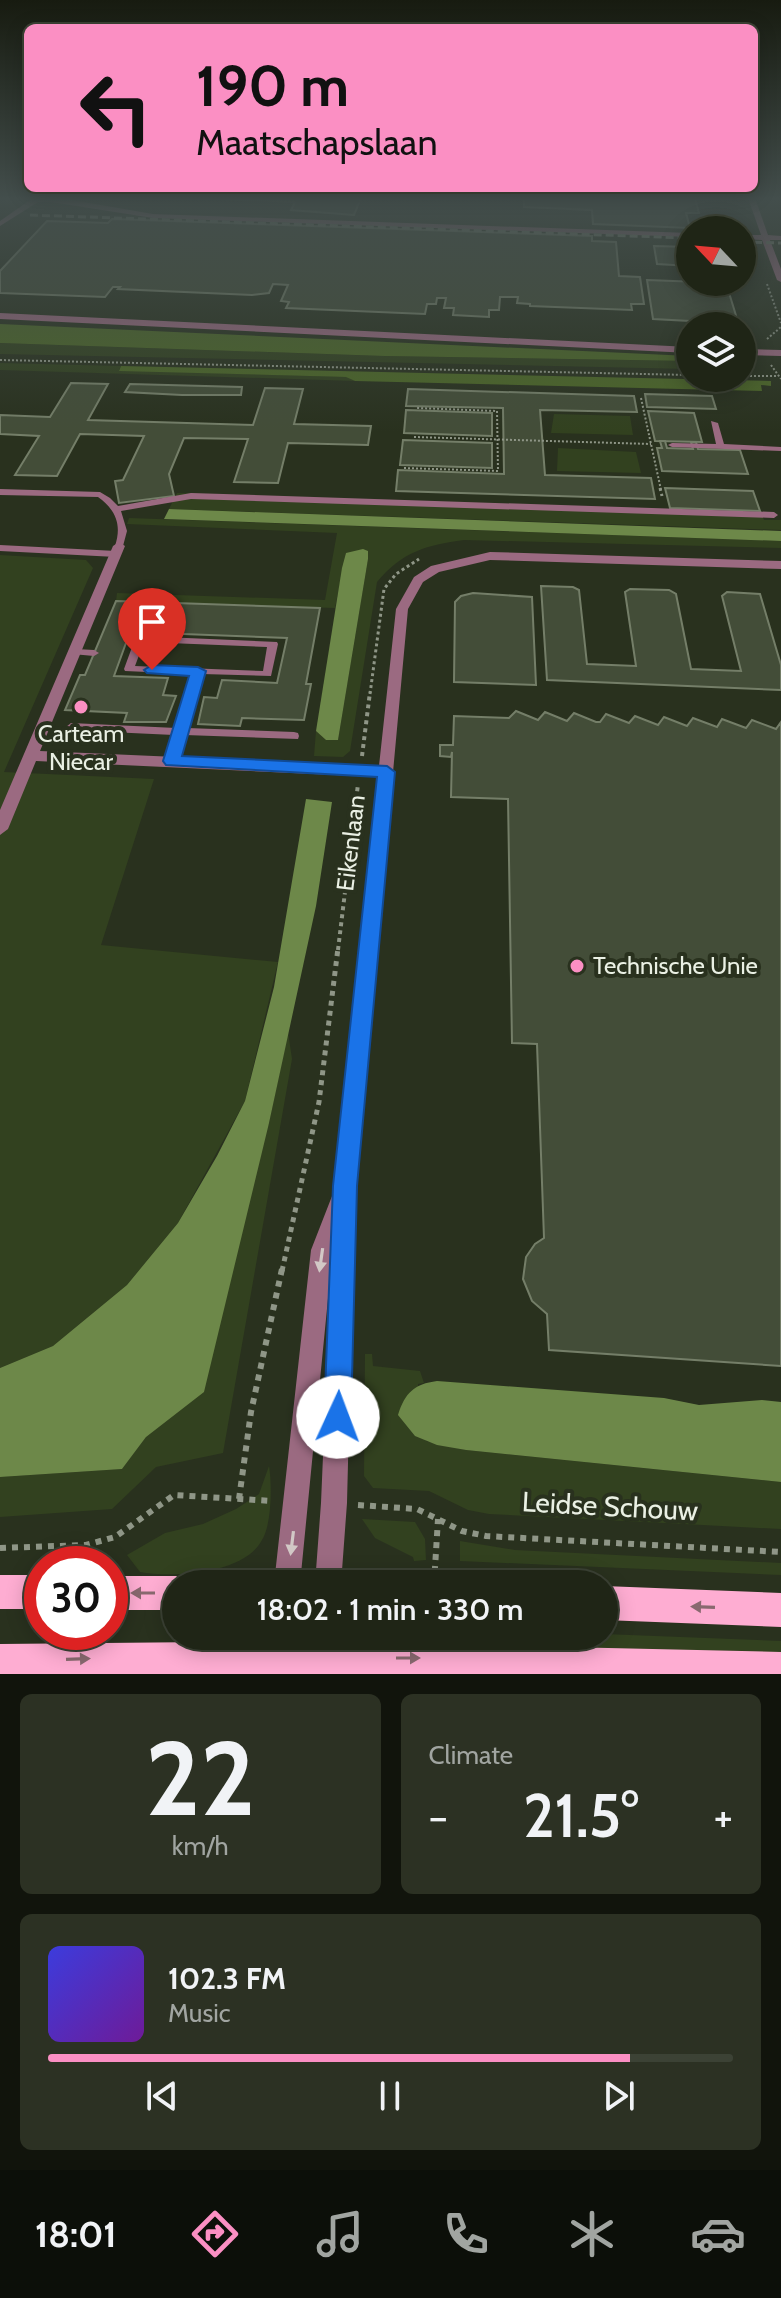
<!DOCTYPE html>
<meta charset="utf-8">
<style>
body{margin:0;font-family:Cabin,sans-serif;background:#2c3123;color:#f1f3f6;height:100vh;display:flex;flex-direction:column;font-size:30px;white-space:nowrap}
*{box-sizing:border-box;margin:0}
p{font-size:26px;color:#a1a5a1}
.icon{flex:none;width:44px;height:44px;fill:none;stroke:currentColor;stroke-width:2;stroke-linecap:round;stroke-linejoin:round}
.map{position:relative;height:1674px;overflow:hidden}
.panel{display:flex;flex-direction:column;gap:20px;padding:20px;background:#11140c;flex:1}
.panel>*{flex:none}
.banner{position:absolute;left:24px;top:24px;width:734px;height:168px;border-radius:12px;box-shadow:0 4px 20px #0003,0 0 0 2px #3c4235;background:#fb8fc3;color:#111;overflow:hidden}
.needle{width:52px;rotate:296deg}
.controls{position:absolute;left:676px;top:216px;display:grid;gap:16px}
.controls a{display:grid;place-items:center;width:80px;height:80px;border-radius:50%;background:#1f2516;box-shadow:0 4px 20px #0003,0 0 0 2px #3c4235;font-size:40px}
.speed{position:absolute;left:24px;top:1546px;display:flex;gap:16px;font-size:40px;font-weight:700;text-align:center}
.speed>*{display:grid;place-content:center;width:104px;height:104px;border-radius:50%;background:#1f2516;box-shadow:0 4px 20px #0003,0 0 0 2px #3c4235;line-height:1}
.speed .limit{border:12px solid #d22;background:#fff;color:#111}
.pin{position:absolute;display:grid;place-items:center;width:68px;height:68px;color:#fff;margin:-82px -34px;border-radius:50% 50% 50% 0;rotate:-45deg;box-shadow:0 0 8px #0007}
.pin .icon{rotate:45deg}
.me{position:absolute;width:88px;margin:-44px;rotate:2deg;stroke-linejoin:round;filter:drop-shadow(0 0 6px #0008)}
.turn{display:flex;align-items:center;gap:28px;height:168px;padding:0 40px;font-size:36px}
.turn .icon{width:104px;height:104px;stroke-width:2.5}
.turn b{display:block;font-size:56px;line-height:68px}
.big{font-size:60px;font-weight:600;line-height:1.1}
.panel .widget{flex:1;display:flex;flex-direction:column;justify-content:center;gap:12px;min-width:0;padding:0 28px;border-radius:12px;background:#2c3123}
.panel .dial{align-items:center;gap:0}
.dial b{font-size:104px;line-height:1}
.song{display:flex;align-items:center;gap:24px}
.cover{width:96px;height:96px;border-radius:12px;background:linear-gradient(135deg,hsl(240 70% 55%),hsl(280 70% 35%))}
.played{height:8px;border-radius:4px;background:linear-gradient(90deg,#fb8fc3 85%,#3c4235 85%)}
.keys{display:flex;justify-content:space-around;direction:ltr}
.heat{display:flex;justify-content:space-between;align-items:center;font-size:44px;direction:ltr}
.panel .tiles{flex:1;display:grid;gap:20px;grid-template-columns:1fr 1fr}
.widget:last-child{grid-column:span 2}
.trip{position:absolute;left:162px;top:1570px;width:456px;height:80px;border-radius:40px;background:#1f2516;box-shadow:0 4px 20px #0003,0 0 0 2px #3c4235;font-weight:600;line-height:80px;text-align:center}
.menu{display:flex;height:128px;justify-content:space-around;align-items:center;background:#0c0f09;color:#a1a5a1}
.menu .icon{width:56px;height:56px}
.menu .selected{color:#fb8fc3}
.menu b{font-size:36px;color:#f1f3f6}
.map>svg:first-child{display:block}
</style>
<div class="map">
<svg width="781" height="1674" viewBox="0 0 781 1674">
<rect width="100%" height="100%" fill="#29311e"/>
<g fill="#32411f">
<polygon points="0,343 384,356 690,361 690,369 0,354"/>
<polygon points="0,363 121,366 119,370 347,377 355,381 0,370"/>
<polygon points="554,414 630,416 633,435 551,433"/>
<polygon points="558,448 636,452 641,473 557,471"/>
<polygon points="177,493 761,513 764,520 781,520 781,530 169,509"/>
<path d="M129,518L781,541V548L464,540C426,545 402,552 377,582L350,751L343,757L314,756L316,731L326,740H338L368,559L346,553L335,608L116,601L117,593L325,600L337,533L127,524Z"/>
<polygon points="0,555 86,560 93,568 4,772 154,779 101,945 278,962 245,1101 178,1223 127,1285 53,1346 0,1368"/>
<polygon points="288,1032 292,1059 223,1453 156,1467 112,1509 0,1517 0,1477 122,1469 146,1437 269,1123"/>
<polygon points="365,1354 372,1354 373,1366 420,1371 424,1383 418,1384 426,1441 466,1450 781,1482 781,1529 489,1514 468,1510 429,1491 373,1488 364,1476"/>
<path d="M269,1466C272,1484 272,1524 262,1540C244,1574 173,1578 140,1572L127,1555L165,1533L203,1524L236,1509L259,1494Z"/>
<polygon points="362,1519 415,1522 425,1539 426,1560 414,1561 413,1557 375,1538"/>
<polygon points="460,1541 515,1550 781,1563 781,1575 460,1561"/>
<polygon points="604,1634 781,1641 781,1654 459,1645 459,1636"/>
</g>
<g fill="#4c6627">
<polygon points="0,324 690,356 690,361 384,356 0,343"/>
<polygon points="121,366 771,381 771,386 761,385 762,391 355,381 346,377 119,371"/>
</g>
<g fill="#6d8849">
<polygon points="169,509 781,531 781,541 164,519"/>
<polygon points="363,549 368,551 368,559 338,740 326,740 316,731 342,568 346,553"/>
<polygon points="306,799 332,802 316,906 269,1123 204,1392 146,1437 122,1469 0,1477 0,1368 53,1346 127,1285 178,1223 217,1156 245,1101 274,987"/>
<path d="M437,1381L664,1398L699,1405L762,1400L781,1402V1482L466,1450L437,1445L415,1436L398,1415C405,1393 414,1384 437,1381Z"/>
</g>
<g fill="#434d38" stroke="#747e68" stroke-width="2">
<polygon points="195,198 361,198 354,215 291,210 295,202"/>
<polygon points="524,198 695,198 699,213 686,213 690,228 593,224 592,210 524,207"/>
<polygon points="112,219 592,236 592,241 616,242 619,276 640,277 644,304 631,304 632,310 530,306 530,304 517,303 518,297 500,297 499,310 489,310 489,317 453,315 454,308 444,308 446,298 437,298 436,304 427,304 425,314 286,308 289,302 281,301 288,285 273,284 269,293 252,295 118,289 120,287 113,287 105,297 0,293 0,271 47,221 108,223"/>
<polygon points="654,246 690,247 690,266 657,264"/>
<polygon points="647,280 726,283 738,322 742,323 743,329 742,326 692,326 690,321 653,319"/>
<polygon points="71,383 108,384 88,420 253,425 265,388 303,389 294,424 371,426 368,445 288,443 278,483 234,482 248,439 184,438 169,474 174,496 119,503 115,481 123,480 144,436 80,434 57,476 15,475 39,436 0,434 0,415 50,417"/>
<polygon points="130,384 242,387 241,395 182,395 125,392"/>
<polygon points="408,389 634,396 637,412 540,410 545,475 651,478 655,499 396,491 398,470 504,474 503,408 406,406"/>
<polygon points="645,394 712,396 716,409 647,407"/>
<polygon points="406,410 492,413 492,436 404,433"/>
<polygon points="648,411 694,413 702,442 655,441"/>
<polygon points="403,440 492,443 492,468 400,465"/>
<polygon points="660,441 665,441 667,448 693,449 691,442 696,442 698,449 740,450 748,474 662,471 657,448 662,448"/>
<polygon points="665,488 753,491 760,511 670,508"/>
<polygon points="541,586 573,587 579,590 587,664 636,666 625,592 630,589 669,590 676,594 691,669 741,671 722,596 727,592 760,594 781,665 781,690 547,680"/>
<polygon points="473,593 532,597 536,685 454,682 455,602 461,596"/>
<polygon points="116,601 320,608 306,684 311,684 304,720 242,718 240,726 198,724 204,697 217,698 222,680 277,683 287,638 130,632 114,676 168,678 163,695 176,696 166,722 124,722 127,713 65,710 80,675 85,675"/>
<polygon points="516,711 538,720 545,712 567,721 574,713 596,722 600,722 606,714 629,723 635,716 658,725 664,717 687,726 693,718 717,727 722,719 746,728 752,720 776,729 781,722 781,1366 549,1350 547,1314 532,1301 523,1279 526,1257 535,1244 544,1238 537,1044 512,1043 508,799 451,797 452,752 451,757 440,756 440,745 453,745 454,716 509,718"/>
</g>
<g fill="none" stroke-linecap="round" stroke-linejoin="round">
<g stroke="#8f9687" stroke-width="2" stroke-dasharray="2 2" stroke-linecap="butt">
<polyline points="767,284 781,323"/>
<polyline points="767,339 781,327"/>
<polyline points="0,360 690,375"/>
<polyline points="771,365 781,379"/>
<polyline points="742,376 778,376"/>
<polyline points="641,398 661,490"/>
<polyline points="414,437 651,444"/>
<polyline points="404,468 498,471 497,411 417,408"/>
</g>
<g stroke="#8f9687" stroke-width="3" stroke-dasharray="3 3" stroke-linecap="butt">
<polyline points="660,488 662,496"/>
<polyline points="370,694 384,589 396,574 419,559"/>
</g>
<g stroke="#8f9687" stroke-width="4" stroke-dasharray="4 4" stroke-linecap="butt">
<polyline points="362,756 370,692"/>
<polyline points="338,950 358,784"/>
</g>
<polyline stroke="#8f9687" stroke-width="5" stroke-dasharray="5 5" stroke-linecap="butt" points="282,1271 319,1102 338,948"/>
<g stroke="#8f9687" stroke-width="6" stroke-dasharray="6 6" stroke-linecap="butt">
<polyline points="239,1499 251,1412 282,1269"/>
<polyline points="358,1505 417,1509 462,1531 486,1536 781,1552"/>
<polyline points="0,1548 86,1545 115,1537 174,1495 273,1501"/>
<polyline points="434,1584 438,1519"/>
</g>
<g fill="#9b6a81" fill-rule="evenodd">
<polygon points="711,421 718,423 724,444 781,447 781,451 672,447 668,445 672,443 716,444"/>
<path d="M0,489L100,492L110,498L118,506L191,493L774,512L778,515L774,518L191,499L121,511L127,531L123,546L119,549L115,546C122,525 116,510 98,497L0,495Z"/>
<polygon points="0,545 116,551 121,554 116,557 0,551"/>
<path d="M140,636L277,642L278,644L271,676L202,674L187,728L294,732L298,733L299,736L298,739L185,735L178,761L172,765L166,761L174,735L67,730L66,727L71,723L176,728L192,674L125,671L124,669L135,639ZM144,642L267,647L263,671L135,666Z"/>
<polygon points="76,649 94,650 99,653 94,656 72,654 71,652"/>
</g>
<g fill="#9b6a81" fill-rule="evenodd">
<polygon points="33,198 66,199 153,214 690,233 690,237 153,218 51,202 38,202 0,226 0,221"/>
<polygon points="748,198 755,198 768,235 781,236 781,240 770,240 781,269 781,282 777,280 762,240 742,239 742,235 761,235"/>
<polygon points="0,313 690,347 690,353 0,319"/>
<polygon points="742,349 781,350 781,356 742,355"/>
<polygon points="119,542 125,546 40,751 379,766 396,609 414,577 431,566 490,552 781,561 781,569 490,560 439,572 423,582 408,609 355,1186 347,1503 341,1584 315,1584 321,1503 331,1268 300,1584 274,1584 311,1250 334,1191 378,777 36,761 8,829 0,835 0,810 113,546"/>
<polygon points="267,1636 295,1636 291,1674 263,1674"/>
<rect x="315" y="1636" width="28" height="38"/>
</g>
<g fill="#feadd2" fill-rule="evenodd">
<rect x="0" y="1575" width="42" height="34"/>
<polygon points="110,1576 176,1576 189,1584 176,1584 176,1610 110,1610"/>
<polygon points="604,1586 781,1593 781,1627 604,1620"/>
<polygon points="293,1641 781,1652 781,1674 0,1674 0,1644"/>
</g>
<g stroke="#858c7c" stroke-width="3" stroke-dasharray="8 4" stroke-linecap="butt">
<polyline points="30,215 690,238"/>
<polyline points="742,242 781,243"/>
</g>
</g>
<defs><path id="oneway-solid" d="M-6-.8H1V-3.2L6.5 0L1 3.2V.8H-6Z" transform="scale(2)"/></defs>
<g fill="#d2c8c6">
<use href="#oneway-solid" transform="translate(321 1260) rotate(98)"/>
<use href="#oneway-solid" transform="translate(292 1543) rotate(97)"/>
</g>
<g fill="#89696f">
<use href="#oneway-solid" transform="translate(143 1593) rotate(-180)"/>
<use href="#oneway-solid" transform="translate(703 1607) rotate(-178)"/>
<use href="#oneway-solid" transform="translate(408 1658)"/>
<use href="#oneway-solid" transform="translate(78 1659) rotate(-2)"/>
</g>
<linearGradient id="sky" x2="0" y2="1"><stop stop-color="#171b10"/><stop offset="0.46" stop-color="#434e4c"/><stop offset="1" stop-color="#434e4c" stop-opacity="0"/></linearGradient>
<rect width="781" height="432" fill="url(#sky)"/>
<polygon fill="#1a73e8" stroke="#114b97" stroke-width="2" points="152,665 198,667 206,671 182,756 387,766 395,772 357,1186 351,1417 347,1427 338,1431 328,1427 324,1417 333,1186 377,777 166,765 163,761 189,676 147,673 144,670"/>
<g fill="#fb8fc3" stroke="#29311e" stroke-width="3">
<circle cx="81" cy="707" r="8"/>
<circle cx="577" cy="966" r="8"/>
</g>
<g text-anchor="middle" stroke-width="8" stroke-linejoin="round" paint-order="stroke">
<g font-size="24" fill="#eaf0e4" stroke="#29311e">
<text x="81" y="742">Carteam<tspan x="81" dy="28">Niecar</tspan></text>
<text x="593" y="974" text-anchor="start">Technische Unie</text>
</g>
<g font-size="24" fill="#eaf0e4" stroke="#29311e">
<text transform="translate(351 843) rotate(-83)" y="8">Eikenlaan</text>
</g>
<g font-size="28" fill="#eaf0e4" stroke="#29311e">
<text transform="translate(610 1506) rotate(3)" y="10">Leidse Schouw</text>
</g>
</g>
</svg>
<div class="controls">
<a><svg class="needle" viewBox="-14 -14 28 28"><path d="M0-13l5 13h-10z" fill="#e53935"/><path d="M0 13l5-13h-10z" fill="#a1a5a1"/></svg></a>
<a><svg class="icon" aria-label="layers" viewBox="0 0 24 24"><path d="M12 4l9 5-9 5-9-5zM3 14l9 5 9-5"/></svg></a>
</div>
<div class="speed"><div class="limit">30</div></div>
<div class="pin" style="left:152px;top:670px;background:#d93025"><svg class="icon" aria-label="arrive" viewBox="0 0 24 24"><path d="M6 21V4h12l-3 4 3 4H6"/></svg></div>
<svg class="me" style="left:338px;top:1417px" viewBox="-20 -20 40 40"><circle r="19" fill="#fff"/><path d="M0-13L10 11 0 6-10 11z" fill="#1a73e8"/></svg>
<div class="trip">18:02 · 1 min · 330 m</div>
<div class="banner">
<div class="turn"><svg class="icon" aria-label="left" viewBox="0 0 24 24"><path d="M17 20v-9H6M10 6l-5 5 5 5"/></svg><div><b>190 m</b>Maatschapslaan</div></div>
</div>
</div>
<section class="panel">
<div class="tiles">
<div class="widget dial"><b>22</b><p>km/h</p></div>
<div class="widget"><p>Climate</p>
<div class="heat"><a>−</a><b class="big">21.5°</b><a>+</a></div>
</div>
<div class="widget">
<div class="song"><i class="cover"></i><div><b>102.3 FM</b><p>Music</p></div></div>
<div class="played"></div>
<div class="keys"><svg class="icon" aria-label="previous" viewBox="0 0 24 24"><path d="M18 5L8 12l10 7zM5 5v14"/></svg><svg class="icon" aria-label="pause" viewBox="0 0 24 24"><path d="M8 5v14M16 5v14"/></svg><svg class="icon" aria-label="next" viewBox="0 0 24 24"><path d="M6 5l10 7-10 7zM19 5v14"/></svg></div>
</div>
</div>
</section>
<nav class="menu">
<b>18:01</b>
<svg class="icon selected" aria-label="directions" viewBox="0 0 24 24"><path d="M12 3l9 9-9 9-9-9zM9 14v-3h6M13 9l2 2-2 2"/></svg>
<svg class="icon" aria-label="music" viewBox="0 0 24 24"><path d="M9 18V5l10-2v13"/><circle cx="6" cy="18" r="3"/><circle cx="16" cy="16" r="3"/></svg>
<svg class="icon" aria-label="phone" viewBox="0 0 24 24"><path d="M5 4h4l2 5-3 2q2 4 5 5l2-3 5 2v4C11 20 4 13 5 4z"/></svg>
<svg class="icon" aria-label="climate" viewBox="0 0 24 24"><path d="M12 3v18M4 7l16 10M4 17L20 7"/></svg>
<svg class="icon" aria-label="car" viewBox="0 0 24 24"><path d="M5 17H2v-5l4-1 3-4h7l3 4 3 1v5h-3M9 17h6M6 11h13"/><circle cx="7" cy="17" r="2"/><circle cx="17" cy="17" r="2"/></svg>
</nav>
